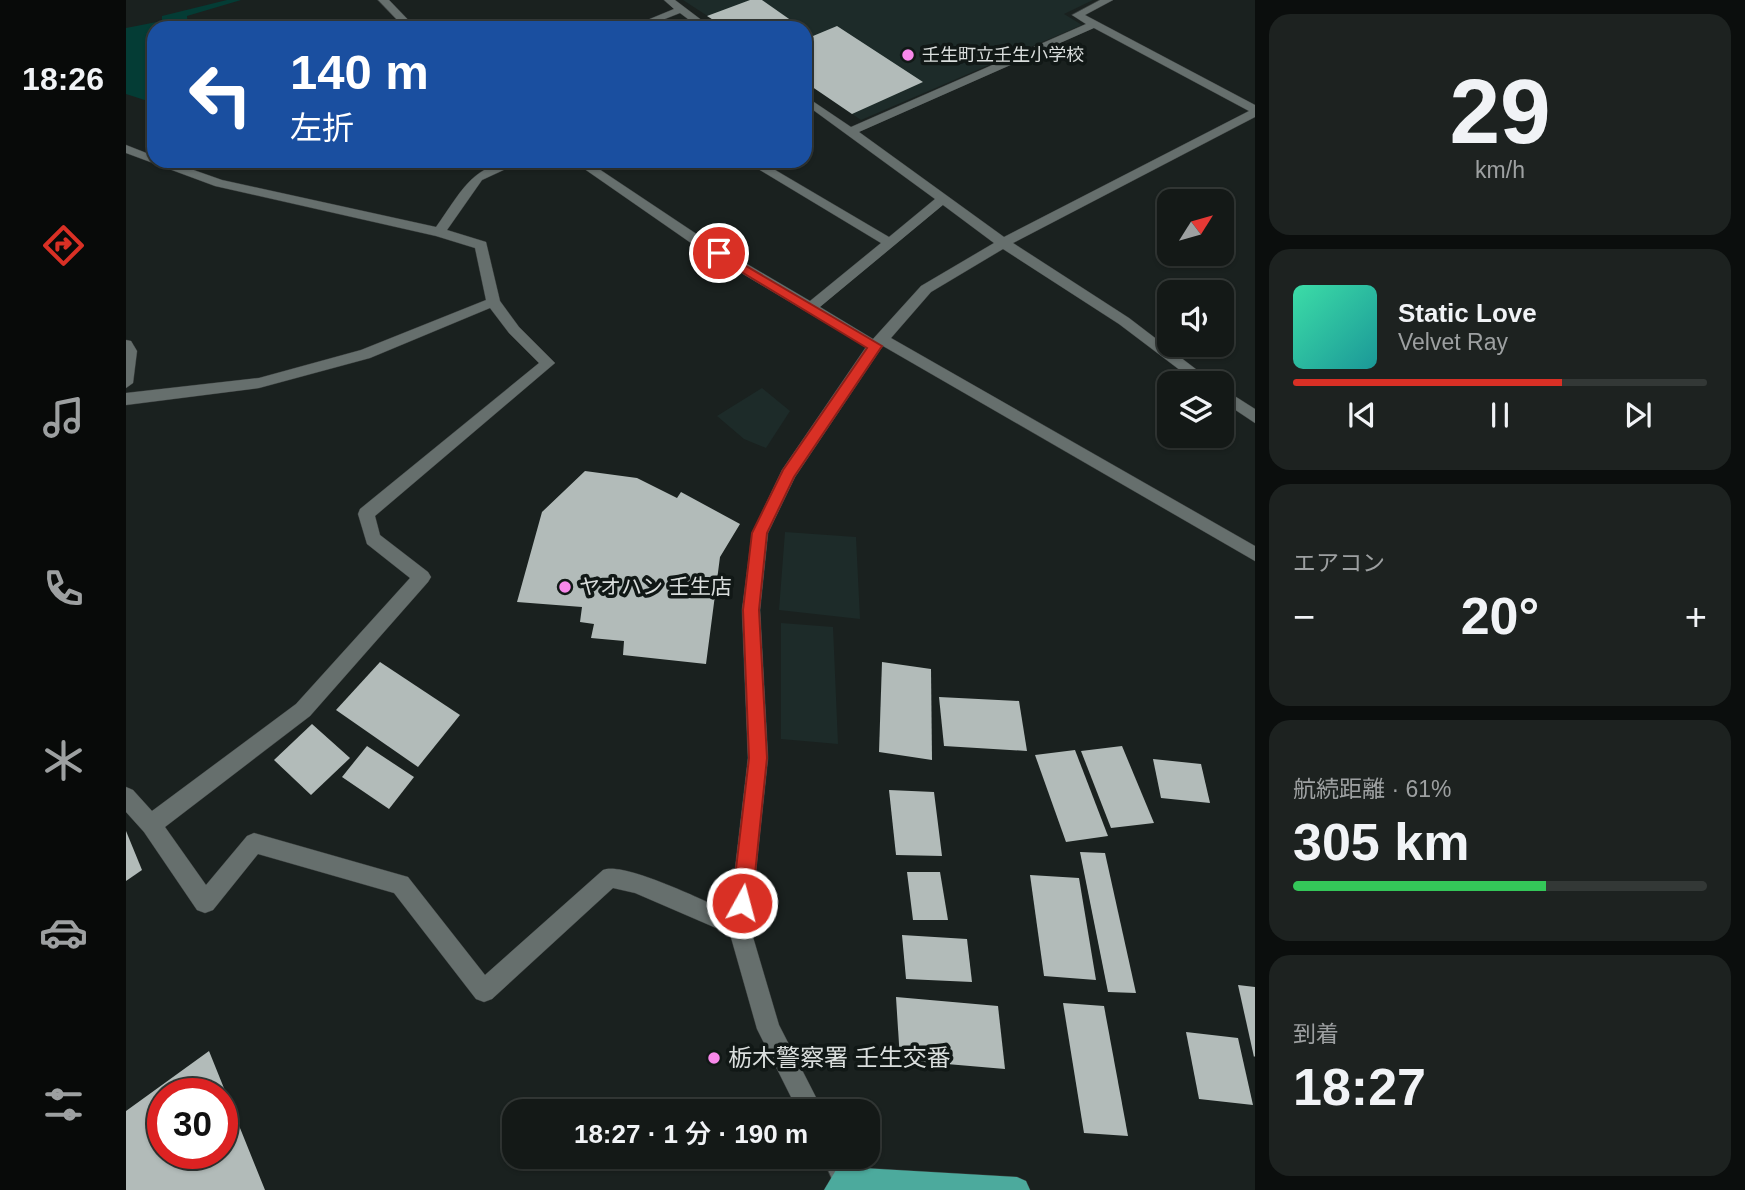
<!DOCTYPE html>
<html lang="ja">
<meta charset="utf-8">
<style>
body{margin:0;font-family:Helvetica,"Noto Sans JP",sans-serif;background:#1d2220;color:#f1f3f6;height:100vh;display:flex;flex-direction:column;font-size:26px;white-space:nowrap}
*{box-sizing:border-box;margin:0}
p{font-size:23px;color:#9da0a1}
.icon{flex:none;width:38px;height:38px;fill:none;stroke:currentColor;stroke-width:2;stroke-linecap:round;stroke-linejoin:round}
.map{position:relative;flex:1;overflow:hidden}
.sheet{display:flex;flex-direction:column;gap:14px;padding:14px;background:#0b0e0d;width:490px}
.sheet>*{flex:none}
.hud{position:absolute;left:21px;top:21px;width:665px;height:147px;border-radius:21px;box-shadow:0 2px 5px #0004,0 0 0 2px #333836;background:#1a4fa0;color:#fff;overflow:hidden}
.needle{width:46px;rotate:53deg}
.buttons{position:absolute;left:1031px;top:189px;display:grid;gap:14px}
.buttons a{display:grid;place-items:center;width:77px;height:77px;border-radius:14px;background:#141917;box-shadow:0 2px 5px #0004,0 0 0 2px #333836;font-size:35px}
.speed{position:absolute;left:21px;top:1078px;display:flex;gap:14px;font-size:35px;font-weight:700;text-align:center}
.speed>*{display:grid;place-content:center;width:91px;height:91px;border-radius:50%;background:#141917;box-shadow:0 2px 5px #0004,0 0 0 2px #333836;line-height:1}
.speed .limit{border:10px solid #d22;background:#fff;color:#111}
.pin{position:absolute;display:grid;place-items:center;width:60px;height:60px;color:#fff;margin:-30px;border:4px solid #fff;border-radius:50%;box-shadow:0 2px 7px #0007}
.me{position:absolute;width:77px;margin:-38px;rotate:7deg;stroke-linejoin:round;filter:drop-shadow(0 0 5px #0008)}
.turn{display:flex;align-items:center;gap:24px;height:147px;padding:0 28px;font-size:32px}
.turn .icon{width:91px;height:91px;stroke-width:2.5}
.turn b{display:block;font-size:49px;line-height:60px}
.big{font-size:52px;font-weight:600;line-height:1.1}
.sheet .widget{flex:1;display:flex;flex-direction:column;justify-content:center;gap:10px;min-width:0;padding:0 24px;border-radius:21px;background:#1d2220}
.sheet .dial{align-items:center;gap:0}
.dial b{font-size:91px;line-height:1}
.song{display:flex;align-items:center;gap:21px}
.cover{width:84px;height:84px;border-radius:10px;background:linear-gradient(135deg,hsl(160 70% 55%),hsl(180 70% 35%))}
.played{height:7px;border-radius:4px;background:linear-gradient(90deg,#d93025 65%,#333836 65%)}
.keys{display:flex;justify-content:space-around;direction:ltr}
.heat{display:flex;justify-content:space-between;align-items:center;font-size:38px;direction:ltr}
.charge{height:10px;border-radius:5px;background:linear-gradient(90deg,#34c759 61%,#333836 0)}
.trip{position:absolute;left:376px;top:1099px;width:378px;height:70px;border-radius:21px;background:#141917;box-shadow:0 2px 5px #0004,0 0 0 2px #333836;font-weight:600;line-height:70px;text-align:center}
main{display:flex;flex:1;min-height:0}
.tabs{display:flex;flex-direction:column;width:126px;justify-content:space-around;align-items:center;background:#080a09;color:#9da0a1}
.tabs .icon{width:49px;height:49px}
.tabs .on{color:#d93025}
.tabs b{font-size:32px;color:#f1f3f6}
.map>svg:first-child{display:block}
</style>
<main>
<nav class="tabs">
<b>18:26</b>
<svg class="icon on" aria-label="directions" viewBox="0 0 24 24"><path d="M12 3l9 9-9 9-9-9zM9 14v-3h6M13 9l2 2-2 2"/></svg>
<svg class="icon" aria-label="music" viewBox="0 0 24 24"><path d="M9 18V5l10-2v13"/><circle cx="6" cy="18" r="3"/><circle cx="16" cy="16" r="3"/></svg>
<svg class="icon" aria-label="phone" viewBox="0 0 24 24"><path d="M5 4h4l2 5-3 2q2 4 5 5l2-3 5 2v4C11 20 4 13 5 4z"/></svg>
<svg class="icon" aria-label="climate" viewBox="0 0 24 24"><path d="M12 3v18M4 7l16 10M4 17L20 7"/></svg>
<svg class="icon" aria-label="car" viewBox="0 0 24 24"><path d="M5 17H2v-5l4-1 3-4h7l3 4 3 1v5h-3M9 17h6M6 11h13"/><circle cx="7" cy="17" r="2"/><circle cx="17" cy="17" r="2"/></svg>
<svg class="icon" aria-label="filters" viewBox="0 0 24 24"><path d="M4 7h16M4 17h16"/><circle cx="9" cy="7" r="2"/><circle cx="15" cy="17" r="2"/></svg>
</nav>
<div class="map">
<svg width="1129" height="1190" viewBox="0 0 1129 1190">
<rect width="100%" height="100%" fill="#1a211f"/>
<g fill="#1d2b29">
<polygon points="557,0 967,0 938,14 956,25 735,120 679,82 679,28 600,28"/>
<polygon points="636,388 664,411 640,448 618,439 591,416"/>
<polygon points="659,532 730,537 734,619 653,610"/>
<polygon points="655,623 707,627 712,744 655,739"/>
</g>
<polygon fill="#043c35" points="101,0 115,0 61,16 62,28 28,28 28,103 0,94 0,28 36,21 36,16"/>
<g fill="#b2bbb9" fill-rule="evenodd">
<polygon points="624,0 636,0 676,28 600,28 581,16"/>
<polygon points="711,26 797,82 726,114 679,82 679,30 687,36"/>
<polygon points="459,471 511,478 551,498 555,492 614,524 594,557 580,664 497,655 498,641 465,638 468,624 454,622 456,607 391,602 416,512"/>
<polygon points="254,662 334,715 292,767 210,710"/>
<polygon points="756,662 805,669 806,760 753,752"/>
<polygon points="813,697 893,701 901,751 818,746"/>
<polygon points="186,724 224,758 185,795 148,760"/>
<polygon points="241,746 288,777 263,809 216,777"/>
<polygon points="996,746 1028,823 985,828 955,751"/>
<polygon points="949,750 982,836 940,842 909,755"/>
<polygon points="1027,759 1075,764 1084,803 1035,798"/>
<polygon points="763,790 808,792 816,856 770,855"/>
<polygon points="0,831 16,870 0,881"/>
<polygon points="954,852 979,853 1010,993 982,992"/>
<polygon points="781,872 814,872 822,920 787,920"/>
<polygon points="904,875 953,878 970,980 918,976"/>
<polygon points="776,935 841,939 846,982 780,979"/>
<polygon points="1112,985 1129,987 1129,1056 1128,1057"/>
<polygon points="770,997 872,1006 879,1069 774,1060"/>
<polygon points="937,1003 978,1006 1002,1136 958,1133"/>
<polygon points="1060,1032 1112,1038 1127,1105 1073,1099"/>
<path d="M83,1051L139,1190H0V1111ZM37,1094H96V1153H37Z"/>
</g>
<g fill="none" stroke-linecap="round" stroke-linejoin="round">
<g stroke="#383d3c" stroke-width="1">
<g id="minor">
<polygon points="252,0 263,0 290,28 279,28"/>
<polygon points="538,0 549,0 586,28 574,28 554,13 516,28 502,28 548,9"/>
<path d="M974,0H987L959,15L1129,105V117L887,243L1003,318L1088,383H1071L993,324L877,249L805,292L765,338L1129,546V561L757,346L754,350L669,477L642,533L634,610L642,758L624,927L653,1025L697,1111H672L631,1029L604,934L509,893L487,888L366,999L358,1002L350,999L268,893L132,854L87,910L79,913L71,910L18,832L0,812V787L7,790L26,811L170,704L284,578L241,544L232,514L234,509L413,363L383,333L364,308L244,358L133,388L0,405V393L133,378L235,350L360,300L349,248L310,236L89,186L0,153V145L28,156V161H42L96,180L310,227C336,191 347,161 397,161L356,180L321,230L360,242L374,301L393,327L429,363L249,516L254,535L302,572L305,577L302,582L184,716L39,827L80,885L121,836L128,833L282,877L359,975L477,870C498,861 580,902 604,912L622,758L616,610L626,533L656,470L740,347L565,243L447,161H461L575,237L684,301L755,243L619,161H634L763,237L809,199L679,104V96L725,127L960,24L946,15ZM968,28L1123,111L878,237L733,132ZM817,205L868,243L795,286L747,339L694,307Z"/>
<polygon points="0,340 5,341 11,351 7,383 0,388"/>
<polygon points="1096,388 1129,409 1129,423 1096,401"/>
<polygon points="696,1157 721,1157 731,1179 728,1188 723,1190 710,1188"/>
</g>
</g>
<g stroke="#383d3c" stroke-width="1">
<polygon id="major" points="719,1167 891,1177 900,1181 904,1190 698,1190 710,1170"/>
</g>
<use href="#minor" fill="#666f6d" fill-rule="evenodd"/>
<use href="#major" fill="#4caa9d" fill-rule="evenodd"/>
</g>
<polygon fill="#d93025" stroke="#8d1f18" stroke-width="2" points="593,250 756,346 668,477 641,533 633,610 641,758 626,903 623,910 616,912 609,910 606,903 623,758 617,610 626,533 657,470 741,348 589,256 589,251"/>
<g fill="#f888ea" stroke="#111816" stroke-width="2.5">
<circle cx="782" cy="55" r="7"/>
<circle cx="439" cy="587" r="7"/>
<circle cx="588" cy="1058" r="7"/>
</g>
<g text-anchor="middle" stroke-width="7" stroke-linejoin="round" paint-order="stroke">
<g font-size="18" fill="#dadedd" stroke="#111816" text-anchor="start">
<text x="796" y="61">壬生町立壬生小学校</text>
</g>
<g font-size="21" fill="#dadedd" stroke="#111816" text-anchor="start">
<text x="453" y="594">ヤオハン 壬生店</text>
</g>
<g font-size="24" fill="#dadedd" stroke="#111816" text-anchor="start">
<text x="602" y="1066">栃木警察署 壬生交番</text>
</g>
</g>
</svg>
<div class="buttons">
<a><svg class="needle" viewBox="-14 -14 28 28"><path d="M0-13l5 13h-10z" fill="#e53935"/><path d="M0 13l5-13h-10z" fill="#9da0a1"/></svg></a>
<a><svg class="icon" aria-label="sound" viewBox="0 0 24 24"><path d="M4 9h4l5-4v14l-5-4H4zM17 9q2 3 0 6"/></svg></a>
<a><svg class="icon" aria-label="layers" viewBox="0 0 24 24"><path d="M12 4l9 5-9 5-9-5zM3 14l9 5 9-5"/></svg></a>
</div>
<div class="speed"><div class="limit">30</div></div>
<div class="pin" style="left:593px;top:253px;background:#d93025"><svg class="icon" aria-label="arrive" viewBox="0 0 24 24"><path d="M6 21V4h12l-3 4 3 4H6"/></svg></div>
<svg class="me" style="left:616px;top:903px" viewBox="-20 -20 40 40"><circle r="17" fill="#d93025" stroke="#fff" stroke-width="3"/><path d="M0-11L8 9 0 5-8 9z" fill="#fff"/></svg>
<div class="trip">18:27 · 1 分 · 190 m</div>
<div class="hud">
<div class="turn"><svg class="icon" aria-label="left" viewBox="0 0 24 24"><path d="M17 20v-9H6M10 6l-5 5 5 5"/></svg><div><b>140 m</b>左折</div></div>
</div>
</div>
<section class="sheet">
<div class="widget dial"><b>29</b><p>km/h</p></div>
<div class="widget">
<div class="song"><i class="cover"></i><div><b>Static Love</b><p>Velvet Ray</p></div></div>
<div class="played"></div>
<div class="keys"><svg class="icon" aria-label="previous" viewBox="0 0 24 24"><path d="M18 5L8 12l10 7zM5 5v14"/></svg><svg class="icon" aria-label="pause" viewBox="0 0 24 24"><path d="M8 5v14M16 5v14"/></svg><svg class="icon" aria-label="next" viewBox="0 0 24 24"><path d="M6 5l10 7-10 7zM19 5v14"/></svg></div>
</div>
<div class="widget"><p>エアコン</p>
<div class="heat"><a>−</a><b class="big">20°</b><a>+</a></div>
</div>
<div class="widget"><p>航続距離 · 61%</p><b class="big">305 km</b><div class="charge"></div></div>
<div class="widget"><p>到着</p><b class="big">18:27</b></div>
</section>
</main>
